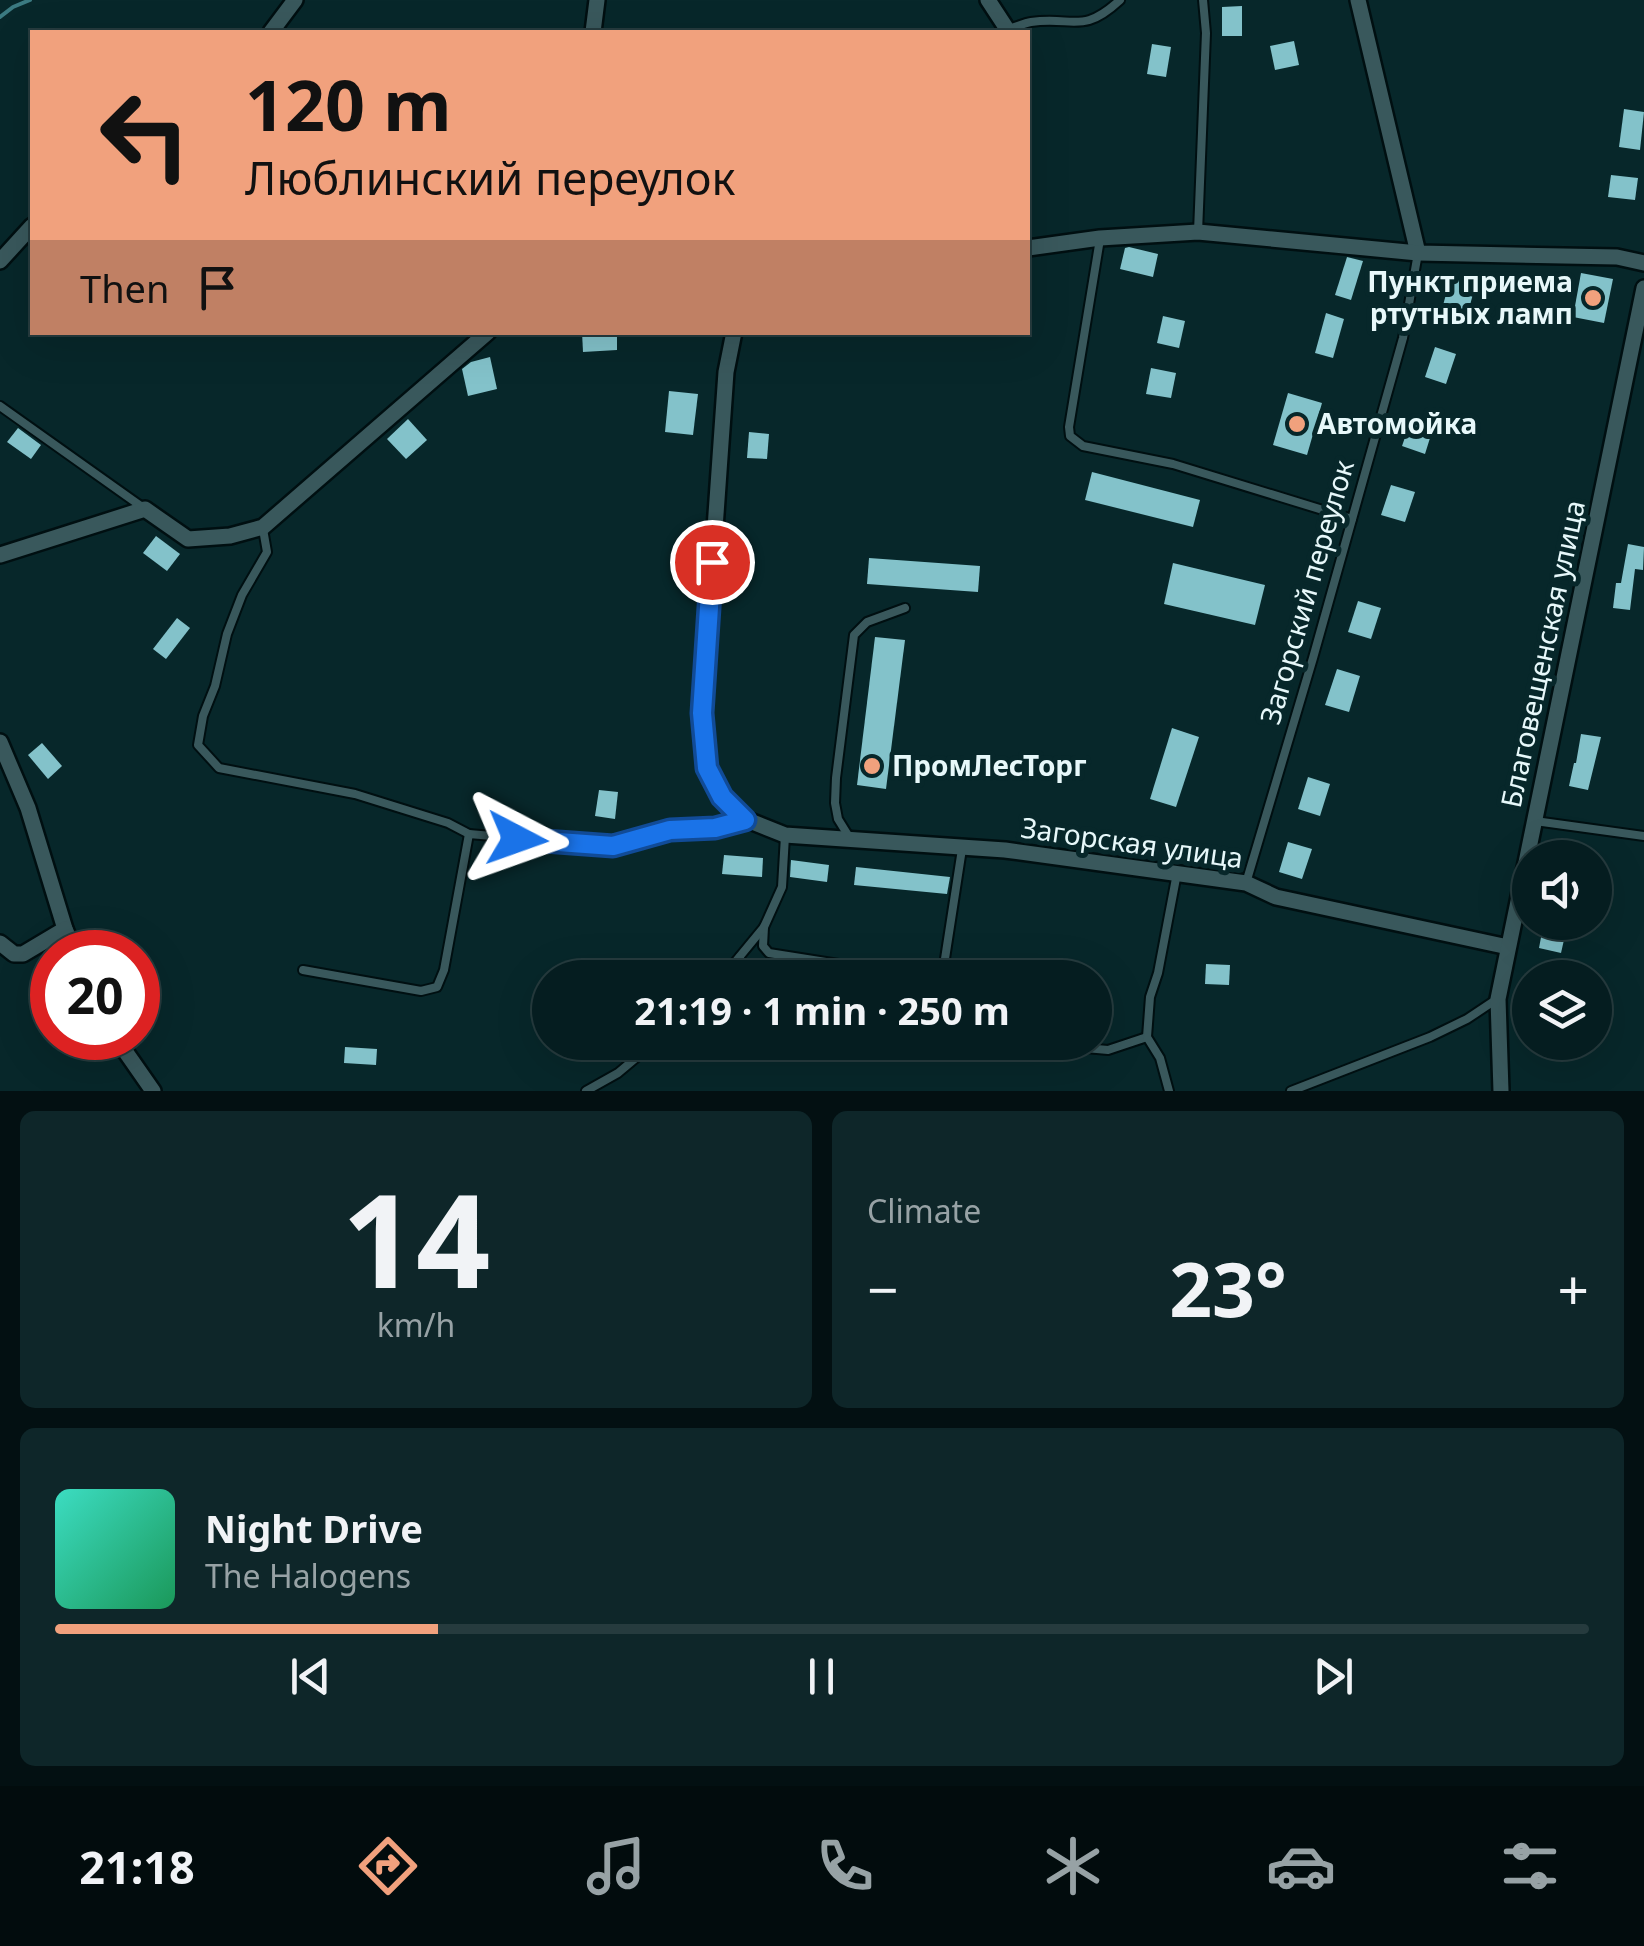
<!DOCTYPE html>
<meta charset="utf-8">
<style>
body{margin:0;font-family:"Noto Sans",sans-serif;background:#0e2629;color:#f1f3f6;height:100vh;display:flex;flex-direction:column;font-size:38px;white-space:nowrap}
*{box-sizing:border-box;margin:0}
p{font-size:32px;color:#97a2a5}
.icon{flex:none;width:55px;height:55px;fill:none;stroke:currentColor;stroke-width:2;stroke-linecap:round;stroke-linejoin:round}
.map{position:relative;height:1091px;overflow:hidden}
.drawer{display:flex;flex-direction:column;gap:20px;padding:20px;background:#031012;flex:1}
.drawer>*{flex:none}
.guide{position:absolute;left:30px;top:30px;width:1000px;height:305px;border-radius:0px;box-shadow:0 10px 40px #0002,0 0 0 2px #263b3e;background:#f1a17d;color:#111;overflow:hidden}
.buttons{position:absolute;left:1512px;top:840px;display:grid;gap:20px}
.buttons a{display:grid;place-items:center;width:100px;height:100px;border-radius:50%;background:#051d20;box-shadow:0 10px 40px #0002,0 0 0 2px #263b3e;font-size:50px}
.speed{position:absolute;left:30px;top:930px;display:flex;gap:20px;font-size:50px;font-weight:700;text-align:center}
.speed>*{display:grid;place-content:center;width:130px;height:130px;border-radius:50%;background:#051d20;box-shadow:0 10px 40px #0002,0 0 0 2px #263b3e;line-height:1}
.speed .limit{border:15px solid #d22;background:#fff;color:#111}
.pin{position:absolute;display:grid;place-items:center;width:85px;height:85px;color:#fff;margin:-42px;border:5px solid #fff;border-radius:50%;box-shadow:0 2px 10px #0007}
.me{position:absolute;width:110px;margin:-55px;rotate:94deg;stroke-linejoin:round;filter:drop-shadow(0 0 8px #0008)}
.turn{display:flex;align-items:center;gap:35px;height:210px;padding:0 50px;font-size:45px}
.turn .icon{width:130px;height:130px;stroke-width:2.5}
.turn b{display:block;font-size:70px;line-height:85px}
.then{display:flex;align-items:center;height:95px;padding:0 50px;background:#0003;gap:20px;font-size:38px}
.big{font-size:75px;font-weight:700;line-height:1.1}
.drawer .tile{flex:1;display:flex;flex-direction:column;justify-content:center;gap:15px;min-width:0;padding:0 35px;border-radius:15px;background:#0e2629}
.drawer .dial{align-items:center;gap:0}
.dial b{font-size:130px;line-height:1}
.song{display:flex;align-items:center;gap:30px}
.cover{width:120px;height:120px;border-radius:15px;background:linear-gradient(135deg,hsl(170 70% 55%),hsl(150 70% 35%))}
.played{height:10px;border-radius:5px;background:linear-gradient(90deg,#f1a17d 25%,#263b3e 25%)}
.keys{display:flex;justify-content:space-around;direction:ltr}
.heat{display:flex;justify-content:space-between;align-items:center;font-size:55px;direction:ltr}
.drawer .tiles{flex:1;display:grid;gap:20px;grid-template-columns:1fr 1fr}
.tile:last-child{grid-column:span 2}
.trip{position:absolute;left:532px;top:960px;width:580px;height:100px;border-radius:50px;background:#051d20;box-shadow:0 10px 40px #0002,0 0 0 2px #263b3e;font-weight:700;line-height:100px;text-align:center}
.tabs{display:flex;height:160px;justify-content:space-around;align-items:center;background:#020c0d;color:#97a2a5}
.tabs .icon{width:70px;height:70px}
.tabs .on{color:#f1a17d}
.tabs b{font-size:45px;color:#f1f3f6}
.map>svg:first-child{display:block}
</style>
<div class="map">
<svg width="1644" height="1091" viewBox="0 0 1644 1091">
<rect width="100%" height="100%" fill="#07272a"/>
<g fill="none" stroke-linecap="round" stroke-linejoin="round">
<polyline stroke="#3b7a81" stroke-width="4" points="0,17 13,7 30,0"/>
</g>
<g fill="#83c2ca">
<polygon points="1242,6 1242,36 1222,36 1222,7"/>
<polygon points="1294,41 1299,65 1275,70 1270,46"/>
<polygon points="1152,44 1171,47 1166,77 1147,74"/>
<polygon points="1624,109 1644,112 1640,150 1619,147"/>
<polygon points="1611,175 1638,178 1635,200 1608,197"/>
<polygon points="1129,247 1158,254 1153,277 1120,269 1125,248"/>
<polygon points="1347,257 1363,261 1351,300 1335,295"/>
<polygon points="1581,273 1613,279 1604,323 1573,317"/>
<polygon points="1451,276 1476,283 1467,316 1442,309"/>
<polygon points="1326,313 1344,319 1333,358 1315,353"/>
<polygon points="1163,316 1185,321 1179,348 1157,343"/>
<polygon points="582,332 617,332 617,350 583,352"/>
<polygon points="1435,347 1456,354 1446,384 1425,377"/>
<polygon points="490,357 497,389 468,396 462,369 471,362"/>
<polygon points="1151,368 1176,373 1171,398 1146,394"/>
<polygon points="669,391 698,394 693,435 665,432"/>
<polygon points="1288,393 1322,403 1307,455 1273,445"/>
<polygon points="1413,414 1435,422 1425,454 1402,446"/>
<polygon points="408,419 427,440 406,459 387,439"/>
<polygon points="18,428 41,445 31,459 7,442"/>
<polygon points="749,432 769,434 767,459 747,458"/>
<polygon points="1092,472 1200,500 1193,527 1085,500"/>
<polygon points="1391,485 1415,492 1405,522 1381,515"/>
<polygon points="156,536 180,554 167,571 143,553"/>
<polygon points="1628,544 1644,547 1643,570 1635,569 1630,610 1613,608 1616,583 1621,583"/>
<polygon points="869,558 980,566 978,592 867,584"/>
<polygon points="1173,563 1265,585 1255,625 1164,604"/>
<polygon points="1358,601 1381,608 1371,639 1348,632"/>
<polygon points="177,618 190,628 166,659 153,649"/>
<polygon points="875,637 905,640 886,789 857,785"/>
<polygon points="1337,669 1360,676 1349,712 1325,705"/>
<polygon points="1172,728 1199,737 1176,807 1150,799"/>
<polygon points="1581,734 1601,737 1588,790 1569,786 1574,763 1576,763"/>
<polygon points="42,743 62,766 48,779 28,755"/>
<polygon points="1308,777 1330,784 1320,816 1298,809"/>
<polygon points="599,790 618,792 615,819 595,816"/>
<polygon points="1288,842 1312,849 1302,879 1279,872"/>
<polygon points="724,855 763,858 762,877 722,874"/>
<polygon points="791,860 829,865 827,882 790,877"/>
<polygon points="856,867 950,877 947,894 854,885"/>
<polygon points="1543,927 1566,931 1561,953 1539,948"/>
<polygon points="1206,964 1230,965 1229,985 1205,984"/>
<polygon points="345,1047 377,1049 376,1065 344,1063"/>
</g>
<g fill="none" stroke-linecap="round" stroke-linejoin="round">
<g stroke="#000f11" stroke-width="12">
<g id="service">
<path d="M1008,29C1016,27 1024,23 1031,22C1074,16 1082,35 1120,0"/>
<polyline points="1198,232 1206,33 1203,0"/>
<polyline points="1100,239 1069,427 1070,436 1083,446 1173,464 1352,519"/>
<polyline points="0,406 145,509"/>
<polyline points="263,529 267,552 242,595 227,634 215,686 203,716 198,745 219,768 355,794 448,823 469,834 613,846 670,830 715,828 745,819"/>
<polyline points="1535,821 1644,836"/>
<polyline points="851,840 838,819 835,803 836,778 854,635 867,622 905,608"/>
<polyline points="1246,883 1313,658 1403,338 1418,253"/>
<polyline points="764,927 763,946 769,953 927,978"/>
<polyline points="303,970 421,991 437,987 444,970 469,834"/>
<polyline points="722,978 764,927 782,887 785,836"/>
<polyline points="739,978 740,957"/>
<polyline points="942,978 962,849"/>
<polyline points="1048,1042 1063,1046 1108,1050 1147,1037"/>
<polyline points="586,1091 618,1073 655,1042"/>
<polyline points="1169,1091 1160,1058 1147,1037 1150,997 1158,973 1177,873"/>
<polyline points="1291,1091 1430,1037 1467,1019 1497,999"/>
</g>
</g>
<g stroke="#000f11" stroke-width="20">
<g id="minor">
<polyline points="988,0 1007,29"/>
<polyline points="1358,0 1418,253"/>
<polyline points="271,32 295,0"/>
<polyline points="593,32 597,0"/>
<polyline points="1028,248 1100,238 1198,232 1418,253 1617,257 1644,263"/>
<polyline points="0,261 32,226"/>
<polyline points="734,332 726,372 702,713 707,769 722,797 745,819 785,835 1005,850 1246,883 1276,897 1508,947"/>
<polyline points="0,555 145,509 188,539 230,536 263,527 488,332"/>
<polyline points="0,742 28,808 65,929 75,952"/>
<polyline points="0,943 14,954 23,954 65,929"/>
<polyline points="116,1038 153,1091"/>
<polyline points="1501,1091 1498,999 1644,288"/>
</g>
</g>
<use href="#service" stroke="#39585c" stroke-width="8"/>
<use href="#minor" stroke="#39585c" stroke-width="15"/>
</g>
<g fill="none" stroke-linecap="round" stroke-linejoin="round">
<g stroke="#114b97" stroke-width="25">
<polyline id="route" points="517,839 613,846 670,830 715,828 745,820 722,797 707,768 702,713 712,562"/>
</g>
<use href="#route" stroke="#1a73e8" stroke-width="18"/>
</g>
<g fill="#f1a17d" stroke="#07272a" stroke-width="4">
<circle cx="1593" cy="298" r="10"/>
<circle cx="1297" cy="424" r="10"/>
<circle cx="872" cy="766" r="10"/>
</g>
<g text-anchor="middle" stroke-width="10" stroke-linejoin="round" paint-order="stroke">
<g font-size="28" font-weight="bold" fill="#e7f8fa" stroke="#07272a" text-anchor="start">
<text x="1573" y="292" text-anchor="end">Пункт приема<tspan x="1573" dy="32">ртутных ламп</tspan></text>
<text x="1317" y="434">Автомойка</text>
<text x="892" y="776">ПромЛесТорг</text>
</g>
<g font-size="28" fill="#e7f8fa" stroke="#07272a">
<text transform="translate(1307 592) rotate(-74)" y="10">Загорский переулок</text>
<text transform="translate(1543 654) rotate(-78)" y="10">Благовещенская улица</text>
<text transform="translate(1132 843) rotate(8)" y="10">Загорская улица</text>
</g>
</g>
</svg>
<div class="buttons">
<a><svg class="icon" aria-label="sound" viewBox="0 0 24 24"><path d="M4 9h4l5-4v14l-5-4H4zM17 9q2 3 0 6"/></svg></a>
<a><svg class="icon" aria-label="layers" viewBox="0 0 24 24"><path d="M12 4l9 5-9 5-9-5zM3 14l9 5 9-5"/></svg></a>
</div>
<div class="speed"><div class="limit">20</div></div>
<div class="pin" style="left:712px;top:562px;background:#d93025"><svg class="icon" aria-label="arrive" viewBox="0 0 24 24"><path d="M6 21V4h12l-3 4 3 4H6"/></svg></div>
<svg class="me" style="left:517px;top:839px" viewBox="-20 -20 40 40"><path d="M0-17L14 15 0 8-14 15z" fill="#1a73e8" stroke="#fff" stroke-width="4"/></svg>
<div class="trip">21:19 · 1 min · 250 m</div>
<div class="guide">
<div class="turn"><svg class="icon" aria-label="left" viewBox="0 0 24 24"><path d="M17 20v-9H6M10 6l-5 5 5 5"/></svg><div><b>120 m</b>Люблинский переулок</div></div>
<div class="then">Then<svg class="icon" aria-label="arrive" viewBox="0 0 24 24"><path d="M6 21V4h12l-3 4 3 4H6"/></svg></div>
</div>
</div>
<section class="drawer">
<div class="tiles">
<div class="tile dial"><b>14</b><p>km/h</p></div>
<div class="tile"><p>Climate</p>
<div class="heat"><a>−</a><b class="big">23°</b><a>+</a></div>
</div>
<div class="tile">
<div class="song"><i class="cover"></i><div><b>Night Drive</b><p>The Halogens</p></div></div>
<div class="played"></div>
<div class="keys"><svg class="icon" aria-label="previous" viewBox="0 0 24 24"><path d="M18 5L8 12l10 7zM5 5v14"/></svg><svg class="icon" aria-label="pause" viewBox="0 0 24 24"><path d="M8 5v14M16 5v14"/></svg><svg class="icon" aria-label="next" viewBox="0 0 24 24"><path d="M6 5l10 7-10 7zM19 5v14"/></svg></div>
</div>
</div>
</section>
<nav class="tabs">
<b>21:18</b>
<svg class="icon on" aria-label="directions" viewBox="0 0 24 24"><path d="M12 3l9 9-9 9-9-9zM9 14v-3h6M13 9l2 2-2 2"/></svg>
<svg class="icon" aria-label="music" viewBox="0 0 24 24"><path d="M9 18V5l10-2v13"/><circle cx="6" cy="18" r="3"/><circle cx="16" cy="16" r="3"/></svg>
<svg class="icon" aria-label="phone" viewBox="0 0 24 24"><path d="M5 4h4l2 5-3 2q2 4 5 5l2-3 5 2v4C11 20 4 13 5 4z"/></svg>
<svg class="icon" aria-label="climate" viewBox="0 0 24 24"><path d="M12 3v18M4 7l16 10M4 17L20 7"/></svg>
<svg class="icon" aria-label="car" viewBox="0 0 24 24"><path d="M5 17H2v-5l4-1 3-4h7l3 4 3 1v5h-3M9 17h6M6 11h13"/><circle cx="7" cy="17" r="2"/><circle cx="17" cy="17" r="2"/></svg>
<svg class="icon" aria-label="filters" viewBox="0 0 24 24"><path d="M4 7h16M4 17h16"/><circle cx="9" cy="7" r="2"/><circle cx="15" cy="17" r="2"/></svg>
</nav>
